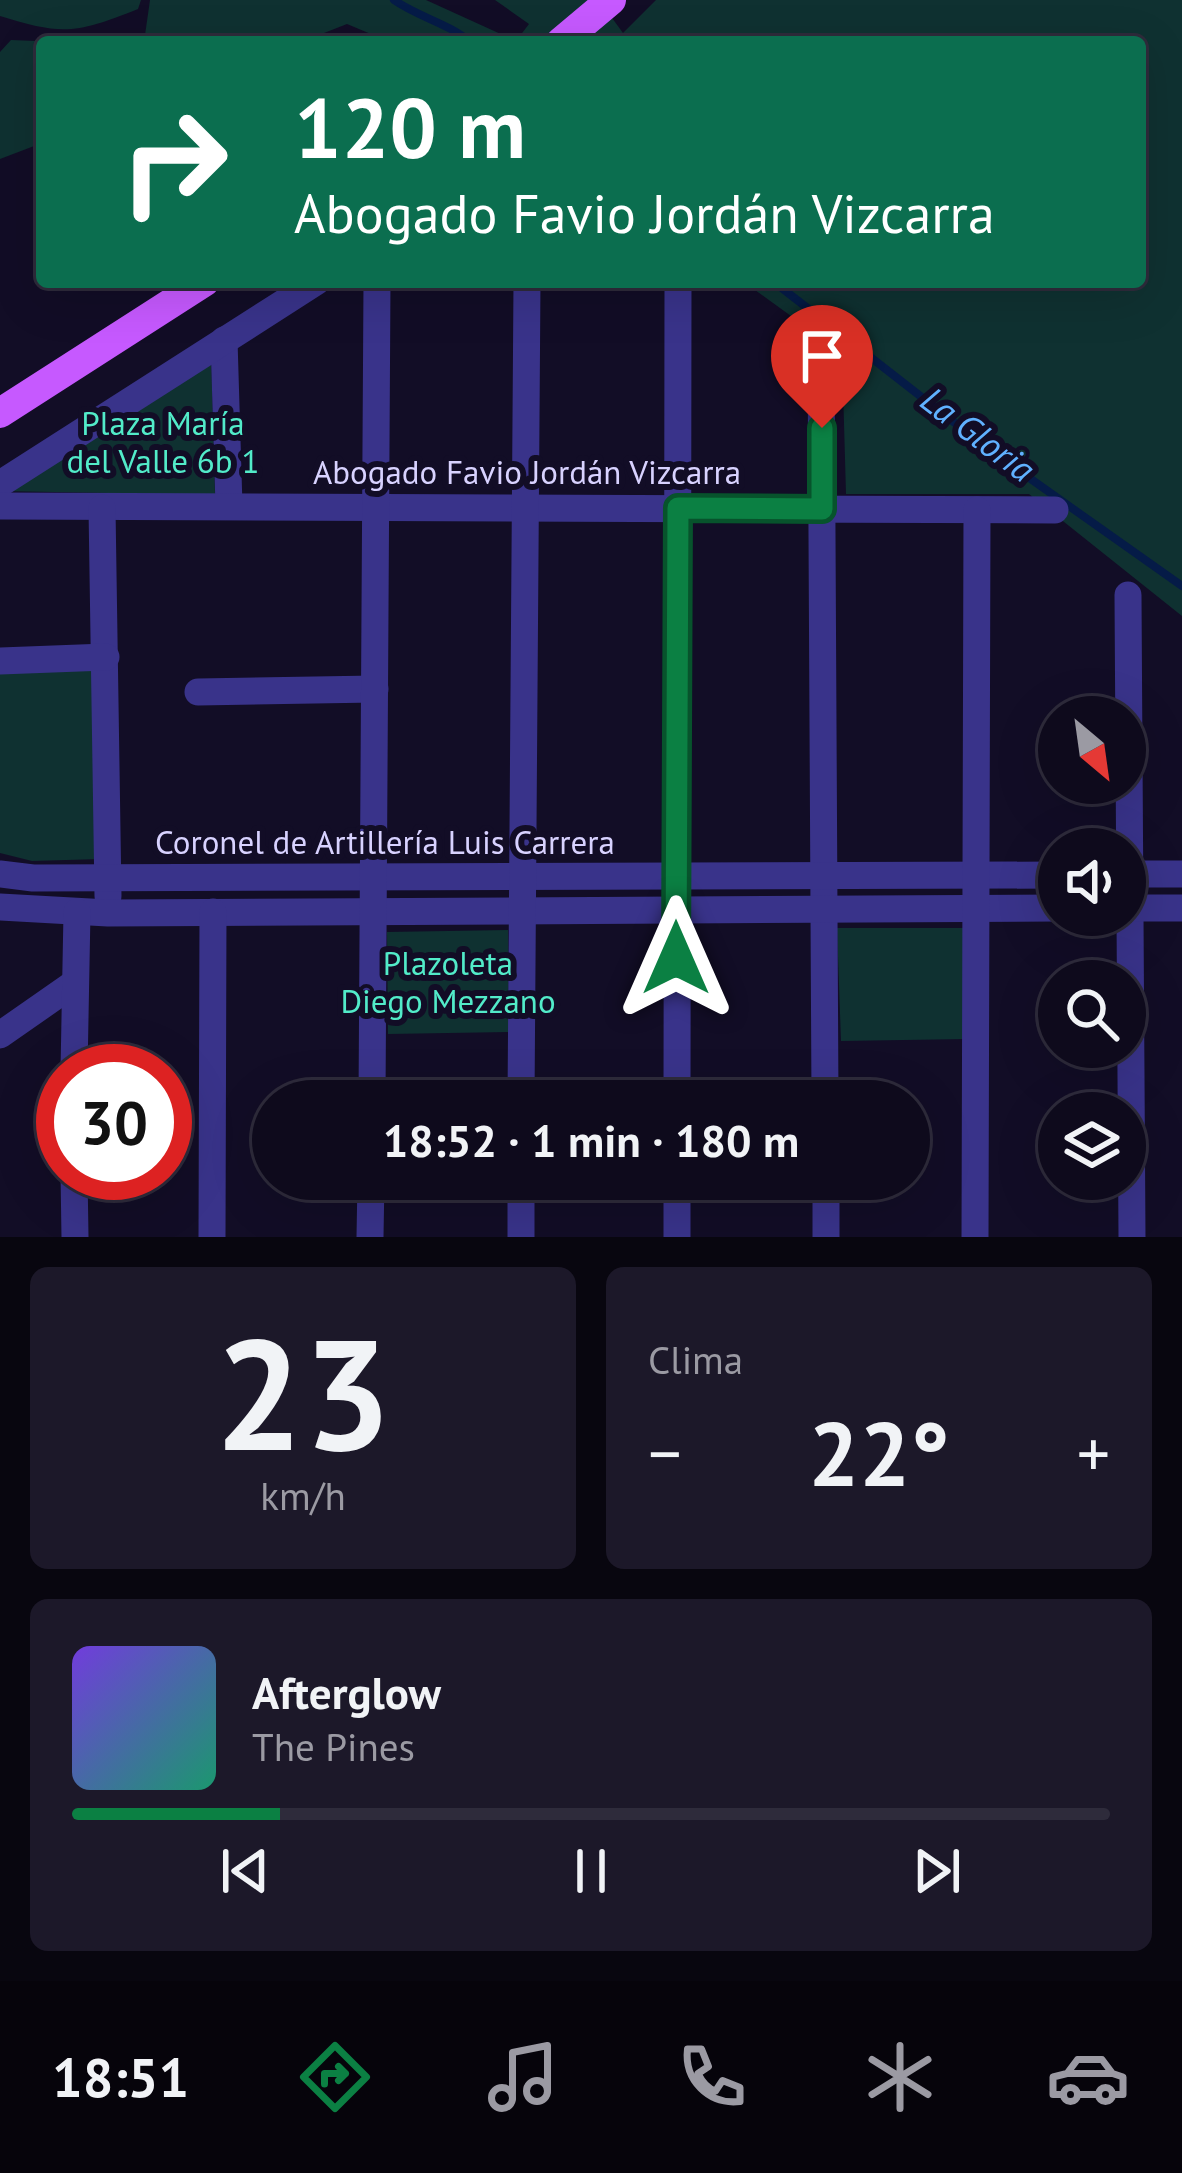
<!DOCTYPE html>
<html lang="es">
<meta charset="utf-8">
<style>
body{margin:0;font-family:"PT Sans",sans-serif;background:#1c1829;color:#f1f3f6;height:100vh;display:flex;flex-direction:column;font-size:45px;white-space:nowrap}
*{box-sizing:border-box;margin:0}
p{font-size:39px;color:#9b9aa3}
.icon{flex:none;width:66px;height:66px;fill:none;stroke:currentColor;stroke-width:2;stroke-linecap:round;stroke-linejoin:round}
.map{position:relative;height:1237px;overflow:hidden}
.details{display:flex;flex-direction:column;gap:30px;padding:30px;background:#08060f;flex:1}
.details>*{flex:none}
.banner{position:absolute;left:36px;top:36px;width:1110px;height:252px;border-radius:12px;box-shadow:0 12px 48px #0002,0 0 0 3px #2e2b3b;background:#0b6e4f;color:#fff;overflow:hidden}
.needle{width:78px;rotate:151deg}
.fabs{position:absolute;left:1038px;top:696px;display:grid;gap:24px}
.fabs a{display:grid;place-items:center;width:108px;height:108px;border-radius:50%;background:#0e0a1c;box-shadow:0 12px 48px #0002,0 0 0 3px #2e2b3b;font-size:60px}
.speed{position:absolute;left:36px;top:1044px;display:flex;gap:24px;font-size:60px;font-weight:700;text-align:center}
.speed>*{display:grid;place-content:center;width:156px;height:156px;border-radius:50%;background:#0e0a1c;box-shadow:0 12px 48px #0002,0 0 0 3px #2e2b3b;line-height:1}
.speed .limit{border:18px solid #d22;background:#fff;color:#111}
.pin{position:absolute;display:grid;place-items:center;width:102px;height:102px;color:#fff;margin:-123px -51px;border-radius:50% 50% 50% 0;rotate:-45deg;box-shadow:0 0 12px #0007}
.pin .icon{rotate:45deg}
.me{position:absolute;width:132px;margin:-66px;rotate:0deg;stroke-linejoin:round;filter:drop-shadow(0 0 9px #0008)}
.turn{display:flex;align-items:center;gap:42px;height:252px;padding:0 60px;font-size:54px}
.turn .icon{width:156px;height:156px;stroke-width:2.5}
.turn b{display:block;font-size:84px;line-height:102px}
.big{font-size:90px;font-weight:600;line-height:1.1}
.details .widget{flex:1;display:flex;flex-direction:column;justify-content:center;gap:18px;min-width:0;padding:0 42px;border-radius:18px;background:#1c1829}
.details .dial{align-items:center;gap:0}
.dial b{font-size:156px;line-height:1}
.song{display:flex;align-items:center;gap:36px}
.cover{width:144px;height:144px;border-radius:18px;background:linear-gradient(135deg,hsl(260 70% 55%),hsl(160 70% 35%))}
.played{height:12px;border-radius:6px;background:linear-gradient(90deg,#0b8043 20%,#2e2b3b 20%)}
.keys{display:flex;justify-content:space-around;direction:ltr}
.heat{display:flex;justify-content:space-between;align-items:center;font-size:66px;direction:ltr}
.details .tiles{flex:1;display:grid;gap:30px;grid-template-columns:1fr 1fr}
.widget:last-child{grid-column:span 2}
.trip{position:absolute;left:252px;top:1080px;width:678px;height:120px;border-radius:60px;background:#0e0a1c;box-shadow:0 12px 48px #0002,0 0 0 3px #2e2b3b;font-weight:600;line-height:120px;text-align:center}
.dock{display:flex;height:192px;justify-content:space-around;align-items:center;background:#06040b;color:#9b9aa3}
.dock .icon{width:84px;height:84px}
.dock .selected{color:#0b8043}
.dock b{font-size:54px;color:#f1f3f6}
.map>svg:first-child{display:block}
</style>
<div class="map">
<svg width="1182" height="1237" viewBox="0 0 1182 1237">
<rect width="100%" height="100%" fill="#120d26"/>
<g fill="#0f3131">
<path d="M0,0H141L138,9C78,33 63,36 0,16Z"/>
<polygon points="150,0 426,0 516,41 529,24 495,0 599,0 623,33 656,0 1182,0 1182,616 1029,494 846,494 842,353 744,282 1140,282 1140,42 390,42 347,24 301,42 144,42"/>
<polygon points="11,40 61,42 42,42 42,143 0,159 0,52"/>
<polygon points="211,353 215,495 0,491"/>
<polygon points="102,668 101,859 32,861 0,853 0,672"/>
<polygon points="837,928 963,928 967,1039 841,1041"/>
<polygon points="508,930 509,1032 388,1034 387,932"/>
</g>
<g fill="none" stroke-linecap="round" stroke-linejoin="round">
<g stroke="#051b47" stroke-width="8">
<path d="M394,0C418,17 448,23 470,42"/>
<polyline points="774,282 987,448 1182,586"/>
</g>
<g stroke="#39338a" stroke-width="27">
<polyline points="224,340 229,506"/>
<polyline points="821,346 825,1101"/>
<polyline points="0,484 316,282"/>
<polyline points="0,506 1055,510"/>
<polyline points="102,508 108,896"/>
<polyline points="1128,595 1132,1237"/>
<polyline points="0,661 106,657"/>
<polyline points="198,692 375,689"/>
<polyline points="0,874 33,878 1059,875"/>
<polyline points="1125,874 1182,874"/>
<polyline points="0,907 108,913 1059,908"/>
<polyline points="1125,908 1182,908"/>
<polyline points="0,1035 73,984"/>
<polyline points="74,1071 77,912"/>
<polyline points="372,1101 377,282"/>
<polyline points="521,1101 527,282"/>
<polyline points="677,1101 678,282"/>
<polyline points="74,1173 75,1237"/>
<polyline points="677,1179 677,1237"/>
<polyline points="826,1179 826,1237"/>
<polyline points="212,1237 213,912"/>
<polyline points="370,1237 371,1179"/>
<polyline points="521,1237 521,1179"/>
<polyline points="975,1237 977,510"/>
</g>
<g stroke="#c659ff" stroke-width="30">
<polyline points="561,42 611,0"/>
<polyline points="0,413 204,282"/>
</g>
</g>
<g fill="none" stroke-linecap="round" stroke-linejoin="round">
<g stroke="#07532c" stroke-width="30">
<polyline id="route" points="676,958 678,508 822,509 822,428"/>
</g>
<use href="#route" stroke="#0b8043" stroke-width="21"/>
</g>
<g text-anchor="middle" stroke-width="12" stroke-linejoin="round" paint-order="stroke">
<g font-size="33" fill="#52ebc9" stroke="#120d26">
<text x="163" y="435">Plaza María<tspan x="163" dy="38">del Valle 6b 1</tspan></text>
<text x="448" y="975">Plazoleta<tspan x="448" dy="38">Diego Mezzano</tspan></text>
</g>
<g font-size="33" fill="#d8d2ff" stroke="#120d26">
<text x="527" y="484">Abogado Favio Jordán Vizcarra</text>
<text x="385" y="854">Coronel de Artillería Luis Carrera</text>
</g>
<g font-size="36" font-style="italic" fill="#60b1ff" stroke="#120d26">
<text transform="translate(978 434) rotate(37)" y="13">La Gloria</text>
</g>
</g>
</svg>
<div class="fabs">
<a><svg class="needle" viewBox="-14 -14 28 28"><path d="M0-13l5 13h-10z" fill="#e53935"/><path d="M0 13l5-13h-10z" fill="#9b9aa3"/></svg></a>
<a><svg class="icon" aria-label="sound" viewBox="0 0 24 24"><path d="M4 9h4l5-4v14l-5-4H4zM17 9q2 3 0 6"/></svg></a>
<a><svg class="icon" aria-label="search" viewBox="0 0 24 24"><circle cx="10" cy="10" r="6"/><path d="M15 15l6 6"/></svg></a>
<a><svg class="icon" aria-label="layers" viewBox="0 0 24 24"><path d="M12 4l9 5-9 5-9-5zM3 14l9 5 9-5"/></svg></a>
</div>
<div class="speed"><div class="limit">30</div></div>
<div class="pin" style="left:822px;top:428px;background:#d93025"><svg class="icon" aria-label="arrive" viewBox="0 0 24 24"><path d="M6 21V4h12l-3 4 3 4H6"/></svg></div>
<svg class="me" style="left:676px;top:958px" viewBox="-20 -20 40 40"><path d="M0-17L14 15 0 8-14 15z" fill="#0b8043" stroke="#fff" stroke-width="4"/></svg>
<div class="trip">18:52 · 1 min · 180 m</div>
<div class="banner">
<div class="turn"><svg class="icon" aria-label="right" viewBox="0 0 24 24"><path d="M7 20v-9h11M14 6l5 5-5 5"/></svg><div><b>120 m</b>Abogado Favio Jordán Vizcarra</div></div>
</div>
</div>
<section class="details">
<div class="tiles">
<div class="widget dial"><b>23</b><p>km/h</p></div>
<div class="widget"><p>Clima</p>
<div class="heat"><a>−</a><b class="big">22°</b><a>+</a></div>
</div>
<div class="widget">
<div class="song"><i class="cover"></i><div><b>Afterglow</b><p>The Pines</p></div></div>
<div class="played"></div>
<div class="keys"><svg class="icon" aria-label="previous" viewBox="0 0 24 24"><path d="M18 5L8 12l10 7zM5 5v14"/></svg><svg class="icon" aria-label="pause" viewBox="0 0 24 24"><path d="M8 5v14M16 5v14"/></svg><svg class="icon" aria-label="next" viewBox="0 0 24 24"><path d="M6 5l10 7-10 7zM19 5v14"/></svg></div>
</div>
</div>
</section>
<nav class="dock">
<b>18:51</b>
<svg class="icon selected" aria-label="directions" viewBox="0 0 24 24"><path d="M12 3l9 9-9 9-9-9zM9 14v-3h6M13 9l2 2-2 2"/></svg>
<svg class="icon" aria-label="music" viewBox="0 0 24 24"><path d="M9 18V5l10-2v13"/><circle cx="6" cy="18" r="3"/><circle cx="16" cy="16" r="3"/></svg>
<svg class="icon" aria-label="phone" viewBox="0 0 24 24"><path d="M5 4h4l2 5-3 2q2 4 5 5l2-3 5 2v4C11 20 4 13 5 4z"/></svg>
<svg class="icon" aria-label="climate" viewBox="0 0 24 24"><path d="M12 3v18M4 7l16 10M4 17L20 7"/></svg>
<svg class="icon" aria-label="car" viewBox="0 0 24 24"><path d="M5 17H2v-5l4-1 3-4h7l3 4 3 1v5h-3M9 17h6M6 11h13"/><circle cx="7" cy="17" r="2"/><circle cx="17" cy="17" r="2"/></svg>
</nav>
